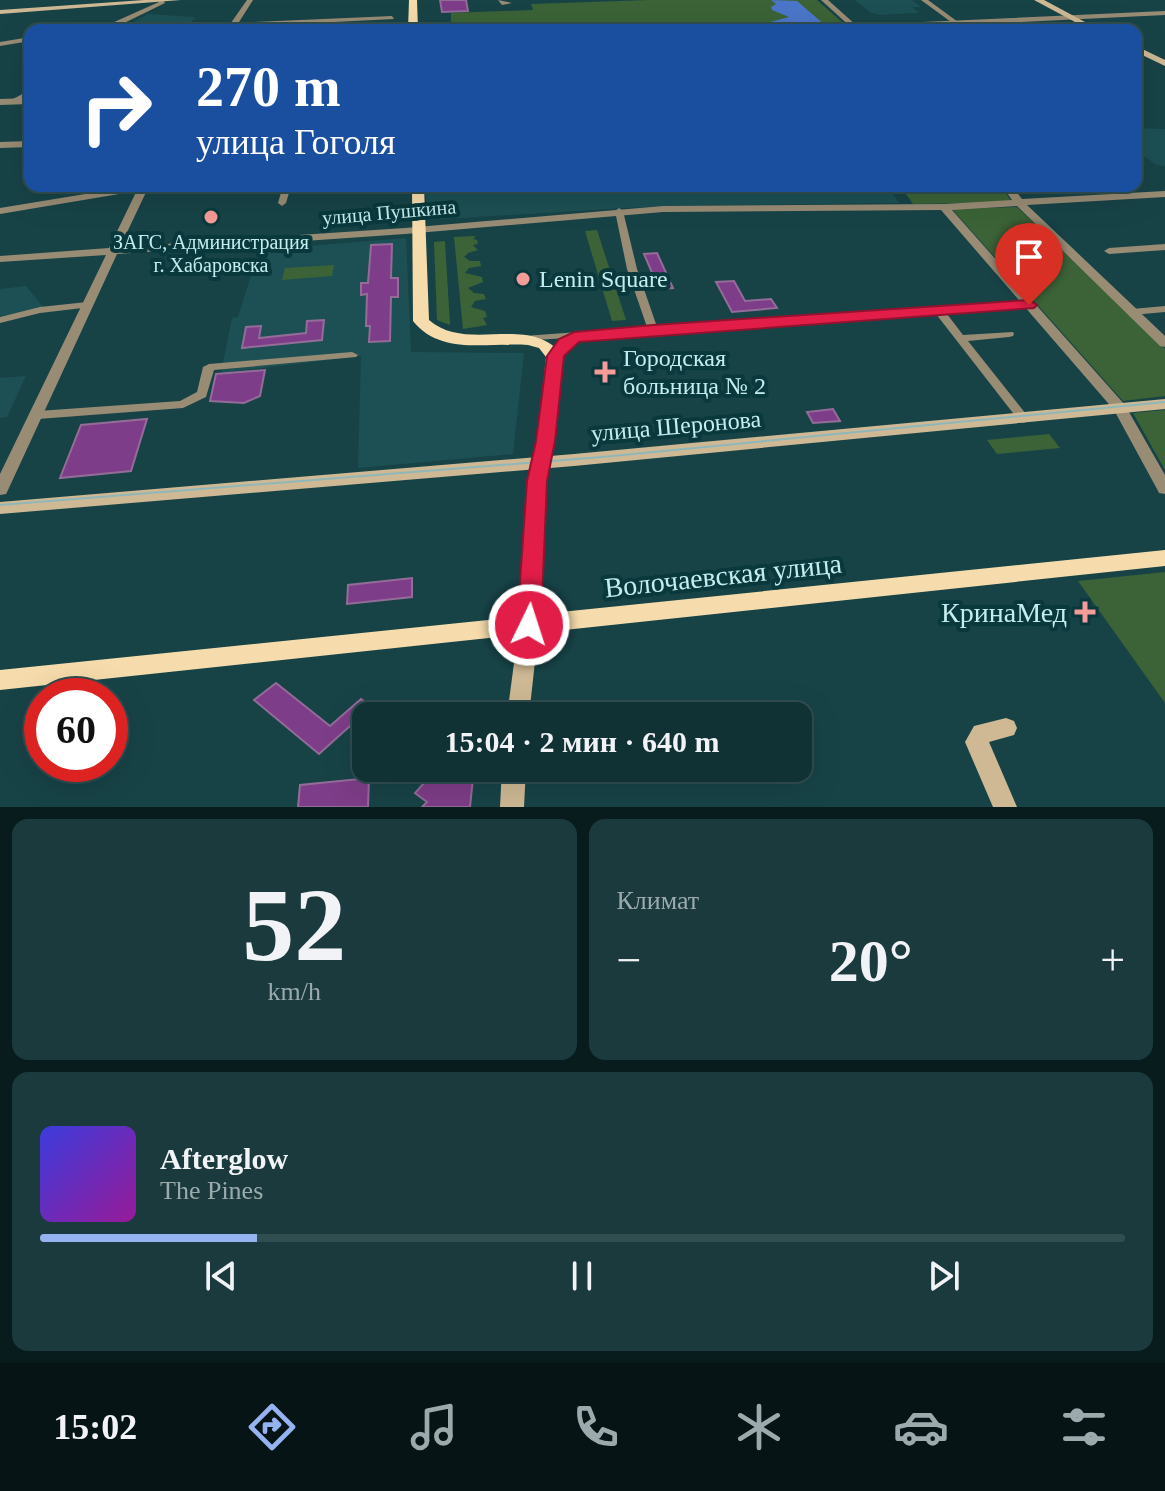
<!DOCTYPE html>
<html lang="ru">
<meta charset="utf-8">
<style>
body{margin:0;font-family:"Times New Roman",serif;background:#1a3a3d;color:#f1f3f6;height:100vh;display:flex;flex-direction:column;font-size:30px;white-space:nowrap}
*{box-sizing:border-box;margin:0}
p{font-size:26px;color:#9caaad}
.icon{flex:none;width:44px;height:44px;fill:none;stroke:currentColor;stroke-width:2;stroke-linecap:round;stroke-linejoin:round}
.map{position:relative;height:807px;overflow:hidden}
.details{display:flex;flex-direction:column;gap:12px;padding:12px;background:#091c1d;flex:1}
.details>*{flex:none}
.hud{position:absolute;left:24px;top:24px;width:1118px;height:168px;border-radius:16px;box-shadow:0 8px 32px #0002,0 0 0 2px #304d50;background:#1a4fa0;color:#fff;overflow:hidden}
.speed{position:absolute;left:24px;top:678px;display:flex;gap:16px;font-size:40px;font-weight:700;text-align:center}
.speed>*{display:grid;place-content:center;width:104px;height:104px;border-radius:50%;background:#113235;box-shadow:0 8px 32px #0002,0 0 0 2px #304d50;line-height:1}
.speed .limit{border:12px solid #d22;background:#fff;color:#111}
.pin{position:absolute;display:grid;place-items:center;width:68px;height:68px;color:#fff;margin:-82px -34px;border-radius:50% 50% 50% 0;rotate:-45deg;box-shadow:0 0 8px #0007}
.pin .icon{rotate:45deg}
.me{position:absolute;width:88px;margin:-44px;rotate:4deg;stroke-linejoin:round;filter:drop-shadow(0 0 6px #0008)}
.turn{display:flex;align-items:center;gap:28px;height:168px;padding:0 40px;font-size:36px}
.turn .icon{width:104px;height:104px;stroke-width:2.5}
.turn b{display:block;font-size:56px;line-height:68px}
.big{font-size:60px;font-weight:700;line-height:1.1}
.details .tile{flex:1;display:flex;flex-direction:column;justify-content:center;gap:12px;min-width:0;padding:0 28px;border-radius:16px;background:#1a3a3d}
.details .dial{align-items:center;gap:0}
.dial b{font-size:104px;line-height:1}
.song{display:flex;align-items:center;gap:24px}
.cover{width:96px;height:96px;border-radius:12px;background:linear-gradient(135deg,hsl(240 70% 55%),hsl(300 70% 35%))}
.played{height:8px;border-radius:4px;background:linear-gradient(90deg,#95b2f1 20%,#304d50 20%)}
.keys{display:flex;justify-content:space-around;direction:ltr}
.heat{display:flex;justify-content:space-between;align-items:center;font-size:44px;direction:ltr}
.details .tiles{flex:1;display:grid;gap:12px;grid-template-columns:1fr 1fr}
.tile:last-child{grid-column:span 2}
.trip{position:absolute;left:352px;top:702px;width:460px;height:80px;border-radius:16px;background:#113235;box-shadow:0 8px 32px #0002,0 0 0 2px #304d50;font-weight:700;line-height:80px;text-align:center}
.dock{display:flex;height:128px;justify-content:space-around;align-items:center;background:#071415;color:#9caaad}
.dock .icon{width:56px;height:56px}
.dock .active{color:#95b2f1}
.dock b{font-size:36px;color:#f1f3f6}
.map>svg:first-child{display:block}
</style>
<div class="map">
<svg width="1165" height="807" viewBox="0 0 1165 807">
<rect width="100%" height="100%" fill="#174347"/>
<g fill="#1c5054">
<polygon points="855,0 912,0 921,7 912,7 919,13 879,15 870,12"/>
<polygon points="148,14 195,17 186,30 126,30 124,27"/>
<polygon points="1136,128 1165,129 1165,166 1157,165 1136,151"/>
<polygon points="425,186 886,186 900,203 660,206 428,220"/>
<polygon points="406,238 411,352 524,353 513,454 358,468 361,356 221,373 232,318 238,317 259,250"/>
<polygon points="26,286 45,309 0,316 0,289"/>
<polygon points="26,376 7,417 0,418 0,378"/>
</g>
<g fill="#3b6337">
<polygon points="649,0 817,0 851,30 451,30 451,13 533,10 531,4"/>
<polygon points="900,186 1001,186 1012,202 913,204"/>
<polygon points="1017,207 1165,349 1165,396 1123,401 952,209"/>
<polygon points="597,230 626,320 612,321 585,231"/>
<polygon points="476,236 473,239 477,240 478,244 473,245 478,250 468,253 464,257 470,261 480,261 481,266 469,268 465,273 482,277 483,282 468,288 474,293 484,294 486,299 475,301 471,307 485,311 487,317 483,318 487,325 463,329 454,237"/>
<polygon points="445,241 450,325 437,320 434,242"/>
<polygon points="334,265 332,276 282,280 285,268"/>
<polygon points="1165,410 1165,470 1133,413"/>
<polygon points="1049,434 1060,448 997,454 987,440"/>
<polygon points="1165,572 1165,703 1078,581"/>
</g>
<polygon fill="#4b76c8" points="771,0 797,1 826,26 763,24 789,17 772,10 771,7 776,4"/>
<g fill="#7e3d88" stroke="#936c98" stroke-width="2">
<polygon points="440,0 466,0 468,11 442,12"/>
<polygon points="392,244 391,278 398,278 398,297 391,297 390,341 369,342 370,326 366,326 367,294 361,295 361,283 368,283 371,245"/>
<polygon points="657,253 673,288 659,289 644,254"/>
<polygon points="734,281 745,301 771,299 777,308 732,312 716,282"/>
<polygon points="324,320 322,340 242,348 246,327 261,326 259,338 306,333 307,321"/>
<polygon points="265,370 260,396 244,403 210,401 216,374"/>
<polygon points="833,409 840,421 813,423 807,412"/>
<polygon points="147,419 131,471 60,478 81,425"/>
<polygon points="412,578 412,597 347,604 348,585"/>
<polygon points="276,683 330,726 361,699 384,716 366,716 366,739 350,726 319,754 254,700"/>
<polygon points="405,768 474,768 470,807 422,807 427,802 415,793 425,782"/>
<polygon points="369,778 368,807 298,807 300,785"/>
</g>
<g fill="none" stroke-linecap="round" stroke-linejoin="round">
<g fill="#998c75" fill-rule="evenodd">
<polygon points="157,0 163,0 165,3 118,26 121,30 115,30 113,27 82,30 112,23 159,2"/>
<polygon points="498,0 512,3 502,5"/>
<polygon points="921,0 928,0 969,30 962,30"/>
<polygon points="392,16 394,19 234,27 231,25 234,23"/>
<polygon points="30,37 30,41 0,46 0,42"/>
<polygon points="30,90 30,95 19,103 13,103 13,99"/>
<polygon points="134,186 147,187 143,190 0,214 0,208"/>
<polygon points="283,186 291,186 286,203 282,206 278,203"/>
<polygon points="619,208 623,211 637,269 657,327 1033,303 1034,305 1033,307 1029,308 947,314 963,335 1013,332 1014,334 1013,336 1009,337 968,341 1030,419 1024,423 1020,422 936,314 520,341 519,339 524,336 647,327 627,269 615,211"/>
<polygon points="1165,244 1165,250 1109,254 1104,251 1109,248"/>
<polygon points="87,302 92,305 91,307 40,313 0,323 0,317 40,307"/>
<polygon points="1165,306 1165,312 1132,315 1127,312 1132,309"/>
<polygon points="352,352 358,355 356,357 214,370 206,397 183,408 38,419 32,415 38,411 180,401 197,392 203,367 209,364"/>
</g>
<g fill="#998c75" fill-rule="evenodd">
<polygon points="247,0 253,0 234,30 226,30"/>
<polygon points="821,0 828,0 856,25 1165,11 1165,15 854,30"/>
<polygon points="30,98 30,104 0,105 0,99"/>
<polygon points="30,141 30,147 0,148 0,142"/>
<polygon points="139,186 149,186 120,247 405,228 663,206 944,204 1012,200 1002,186 1012,186 1022,199 1165,191 1165,197 1027,205 1165,336 1165,347 1160,346 1017,206 952,210 1125,405 1165,475 1165,494 1159,493 1157,489 1114,410 941,210 663,212 405,234 117,254 8,490 6,494 0,495 0,474 106,255 0,262 0,256 109,248"/>
</g>
<g fill="#ceb994" fill-rule="evenodd">
<polygon points="144,0 181,0 0,14 0,10"/>
<polygon points="1034,0 1044,0 1100,30 1090,30"/>
<polygon points="1136,46 1165,60 1165,66 1136,52"/>
<polygon points="1165,399 1165,409 574,466 0,514 0,502 574,454"/>
<polygon points="529,617 536,619 539,625 529,716 507,716 519,625 522,619"/>
<polygon points="1006,718 1014,721 1017,728 1014,735 989,742 1017,807 993,807 965,742 974,726"/>
<polygon points="502,768 526,768 524,807 500,807"/>
</g>
<g fill="#f6dcac" fill-rule="evenodd">
<polygon points="409,0 417,0 418,30 408,30"/>
<path d="M412,186H424L429,320C468,354 530,312 563,356L555,441L547,481L541,614L1165,550V566L0,690V670L518,617L527,481L537,441L546,357L539,348L528,345C488,342 441,356 413,321Z"/>
</g>
<polyline stroke="#8fb7ba" stroke-width="2" points="0,505 602,457 1165,402"/>
</g>
<polygon fill="#e11d48" stroke="#92132f" stroke-width="2" points="1029,300 1037,305 1034,308 579,342 564,356 555,441 547,481 541,625 537,632 529,635 520,632 517,625 527,481 536,441 547,356 559,339 574,332 653,325"/>
<g fill="#f59b98" stroke="#09393c" stroke-width="3">
<circle cx="211" cy="217" r="8"/>
<circle cx="523" cy="279" r="8"/>
<path d="M601 360h8v8h8v8h-8v8h-8v-8h-8v-8h8z"/>
<path d="M1081 600h8v8h8v8h-8v8h-8v-8h-8v-8h8z"/>
</g>
<g text-anchor="middle" stroke-width="8" stroke-linejoin="round" paint-order="stroke">
<g font-size="20" fill="#c5ecef" stroke="#09393c">
<text transform="translate(389 212) rotate(-5)" y="7">улица Пушкина</text>
</g>
<g font-size="20" fill="#c5ecef" stroke="#09393c">
<text x="211" y="249">ЗАГС, Администрация<tspan x="211" dy="23">г. Хабаровска</tspan></text>
</g>
<g font-size="24" fill="#c5ecef" stroke="#09393c" text-anchor="start">
<text x="539" y="287">Lenin Square</text>
<text x="623" y="366">Городская<tspan x="623" dy="28">больница № 2</tspan></text>
</g>
<g font-size="24" fill="#c5ecef" stroke="#09393c">
<text transform="translate(676 426) rotate(-5)" y="8">улица Шеронова</text>
</g>
<g font-size="28" fill="#c5ecef" stroke="#09393c">
<text transform="translate(723 575) rotate(-6)" y="10">Волочаевская улица</text>
</g>
<g font-size="28" fill="#c5ecef" stroke="#09393c" text-anchor="end">
<text x="1067" y="622">КринаМед</text>
</g>
</g>
</svg>
<div class="speed"><div class="limit">60</div></div>
<div class="pin" style="left:1029px;top:305px;background:#d93025"><svg class="icon" aria-label="arrive" viewBox="0 0 24 24"><path d="M6 21V4h12l-3 4 3 4H6"/></svg></div>
<svg class="me" style="left:529px;top:625px" viewBox="-20 -20 40 40"><circle r="17" fill="#e11d48" stroke="#fff" stroke-width="3"/><path d="M0-11L8 9 0 5-8 9z" fill="#fff"/></svg>
<div class="trip">15:04 · 2 мин · 640 m</div>
<div class="hud">
<div class="turn"><svg class="icon" aria-label="right" viewBox="0 0 24 24"><path d="M7 20v-9h11M14 6l5 5-5 5"/></svg><div><b>270 m</b>улица Гоголя</div></div>
</div>
</div>
<section class="details">
<div class="tiles">
<div class="tile dial"><b>52</b><p>km/h</p></div>
<div class="tile"><p>Климат</p>
<div class="heat"><a>−</a><b class="big">20°</b><a>+</a></div>
</div>
<div class="tile">
<div class="song"><i class="cover"></i><div><b>Afterglow</b><p>The Pines</p></div></div>
<div class="played"></div>
<div class="keys"><svg class="icon" aria-label="previous" viewBox="0 0 24 24"><path d="M18 5L8 12l10 7zM5 5v14"/></svg><svg class="icon" aria-label="pause" viewBox="0 0 24 24"><path d="M8 5v14M16 5v14"/></svg><svg class="icon" aria-label="next" viewBox="0 0 24 24"><path d="M6 5l10 7-10 7zM19 5v14"/></svg></div>
</div>
</div>
</section>
<nav class="dock">
<b>15:02</b>
<svg class="icon active" aria-label="directions" viewBox="0 0 24 24"><path d="M12 3l9 9-9 9-9-9zM9 14v-3h6M13 9l2 2-2 2"/></svg>
<svg class="icon" aria-label="music" viewBox="0 0 24 24"><path d="M9 18V5l10-2v13"/><circle cx="6" cy="18" r="3"/><circle cx="16" cy="16" r="3"/></svg>
<svg class="icon" aria-label="phone" viewBox="0 0 24 24"><path d="M5 4h4l2 5-3 2q2 4 5 5l2-3 5 2v4C11 20 4 13 5 4z"/></svg>
<svg class="icon" aria-label="climate" viewBox="0 0 24 24"><path d="M12 3v18M4 7l16 10M4 17L20 7"/></svg>
<svg class="icon" aria-label="car" viewBox="0 0 24 24"><path d="M5 17H2v-5l4-1 3-4h7l3 4 3 1v5h-3M9 17h6M6 11h13"/><circle cx="7" cy="17" r="2"/><circle cx="17" cy="17" r="2"/></svg>
<svg class="icon" aria-label="filters" viewBox="0 0 24 24"><path d="M4 7h16M4 17h16"/><circle cx="9" cy="7" r="2"/><circle cx="15" cy="17" r="2"/></svg>
</nav>
